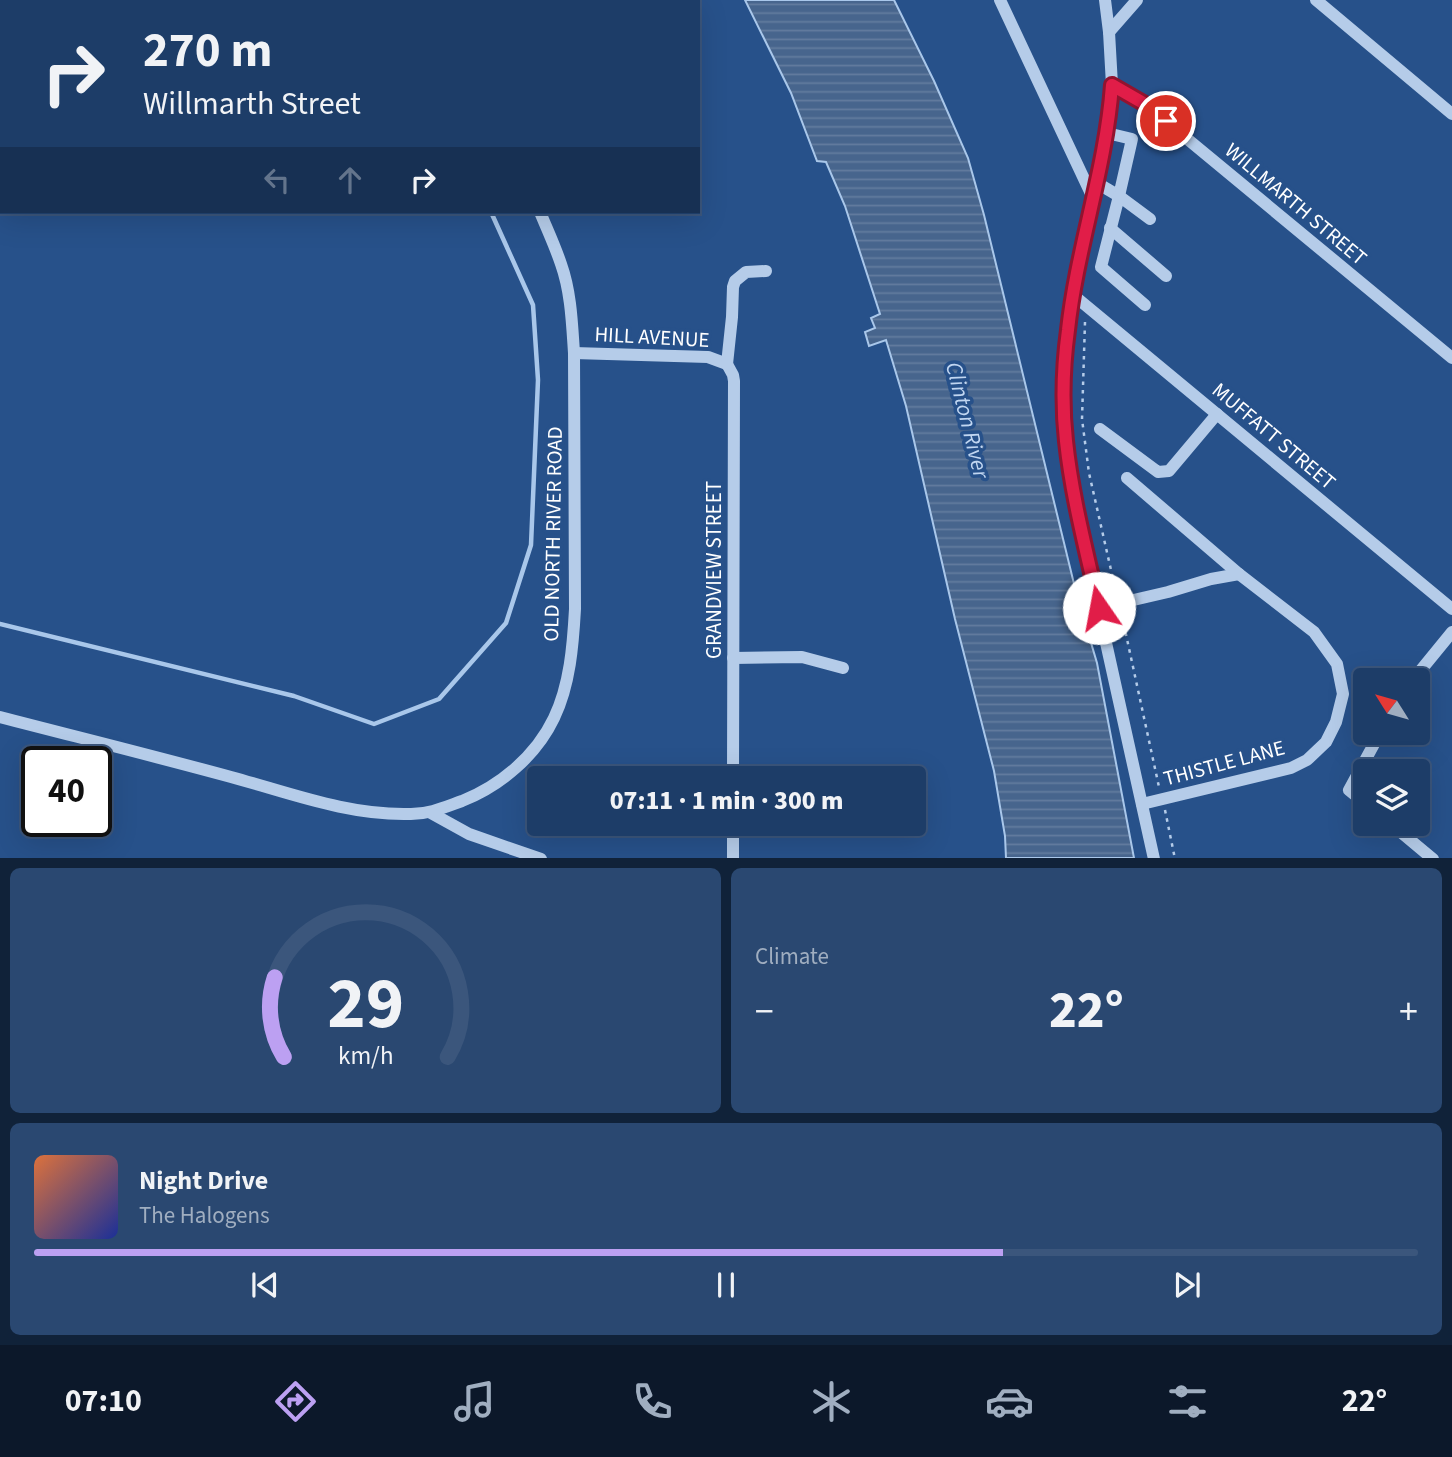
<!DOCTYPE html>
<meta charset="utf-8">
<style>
body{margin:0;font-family:"Source Sans 3",sans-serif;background:#2a4871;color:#f1f3f6;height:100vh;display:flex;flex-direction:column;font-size:26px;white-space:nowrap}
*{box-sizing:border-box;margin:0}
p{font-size:23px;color:#a0aec0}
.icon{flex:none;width:38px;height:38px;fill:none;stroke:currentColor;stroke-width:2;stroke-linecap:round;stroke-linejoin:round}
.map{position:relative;height:858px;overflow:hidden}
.side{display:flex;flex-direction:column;gap:10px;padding:10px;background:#102239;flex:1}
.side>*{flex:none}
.hud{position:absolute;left:0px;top:0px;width:700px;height:214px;box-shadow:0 7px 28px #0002,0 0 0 2px #3b567c;background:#1d3d68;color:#f1f3f6;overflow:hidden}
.needle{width:46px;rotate:307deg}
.fabs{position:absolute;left:1353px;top:668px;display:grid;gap:14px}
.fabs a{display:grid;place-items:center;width:77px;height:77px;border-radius:7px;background:#1d3d68;box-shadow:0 7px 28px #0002,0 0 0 2px #3b567c;font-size:35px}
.speed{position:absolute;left:21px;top:746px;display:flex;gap:14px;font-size:35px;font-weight:700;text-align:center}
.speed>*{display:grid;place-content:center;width:91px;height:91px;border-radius:50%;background:#1d3d68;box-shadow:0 7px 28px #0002,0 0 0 2px #3b567c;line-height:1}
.speed .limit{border:4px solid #111;border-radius:10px;background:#fff;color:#111}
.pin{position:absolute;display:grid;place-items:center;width:60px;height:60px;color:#fff;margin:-30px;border:4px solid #fff;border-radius:50%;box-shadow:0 2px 7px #0007}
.me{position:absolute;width:77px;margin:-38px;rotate:348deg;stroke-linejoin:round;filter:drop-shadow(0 0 5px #0008)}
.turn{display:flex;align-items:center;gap:24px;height:147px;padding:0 28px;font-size:32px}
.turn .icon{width:91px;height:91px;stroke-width:2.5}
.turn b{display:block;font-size:49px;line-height:60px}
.lanes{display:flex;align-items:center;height:66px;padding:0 28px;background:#0003;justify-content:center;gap:35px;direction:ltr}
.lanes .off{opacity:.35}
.big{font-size:52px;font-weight:800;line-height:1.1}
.side .widget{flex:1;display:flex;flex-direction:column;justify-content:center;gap:10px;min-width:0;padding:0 24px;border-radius:10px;background:#2a4871}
.side .dial{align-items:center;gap:0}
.dial svg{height:182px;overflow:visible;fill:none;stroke:#3b567c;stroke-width:7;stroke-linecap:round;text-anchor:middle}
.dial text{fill:#f1f3f6;stroke:none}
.song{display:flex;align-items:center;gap:21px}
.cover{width:84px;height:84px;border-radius:10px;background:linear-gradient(135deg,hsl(20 70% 55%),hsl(230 70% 35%))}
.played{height:7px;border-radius:4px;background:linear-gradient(90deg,#bca0f2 70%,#3b567c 70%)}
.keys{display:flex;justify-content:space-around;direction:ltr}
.heat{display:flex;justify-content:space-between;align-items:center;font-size:38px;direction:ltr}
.side .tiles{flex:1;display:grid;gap:10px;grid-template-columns:1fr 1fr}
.widget:last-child{grid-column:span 2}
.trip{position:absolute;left:527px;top:766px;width:399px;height:70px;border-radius:7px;background:#1d3d68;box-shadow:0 7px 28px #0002,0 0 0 2px #3b567c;font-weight:800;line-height:70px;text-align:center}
.tabs{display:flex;height:112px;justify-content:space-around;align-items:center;background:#0c182a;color:#a0aec0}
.tabs .icon{width:49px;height:49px}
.tabs .selected{color:#bca0f2}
.tabs b{font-size:32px;color:#f1f3f6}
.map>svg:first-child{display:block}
</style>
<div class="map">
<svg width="1452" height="859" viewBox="0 0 1452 859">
<defs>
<pattern id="water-rules" width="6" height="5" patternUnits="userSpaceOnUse" patternTransform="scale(1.75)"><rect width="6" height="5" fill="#47658d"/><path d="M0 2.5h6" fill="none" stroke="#637c9e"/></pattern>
</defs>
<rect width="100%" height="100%" fill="#27518a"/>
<polygon fill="url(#water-rules)" stroke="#a9c7ea" stroke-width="2" points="745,0 894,0 934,81 968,158 984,215 1076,592 1097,663 1134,858 1006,858 1005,836 994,771 955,619 906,406 886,340 869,346 865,332 875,328 871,318 880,314 845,206 826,162 817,161 791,93"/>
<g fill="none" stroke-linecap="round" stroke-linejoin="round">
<g stroke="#a9c7ea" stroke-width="4.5">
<polyline points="397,0 397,2"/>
<polyline points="0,624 294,696 374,724 439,699 506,623 531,545 538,380 533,305 491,212"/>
</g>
<g stroke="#b5cce9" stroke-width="2.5" stroke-dasharray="3.5 5" stroke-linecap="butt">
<polyline points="124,2 125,0"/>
<polyline points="0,164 2,163"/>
<polyline points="1085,322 1082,419 1089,473 1116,592"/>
<polyline points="1122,616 1159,787"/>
<polyline points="1165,810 1175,859"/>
</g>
<g stroke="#b5cce9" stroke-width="12">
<polyline points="445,0 445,2"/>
<polyline points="1000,0 1093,198"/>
<polyline points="1105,0 1109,32 1112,85 1110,117 1103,158 1072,294 1065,366 1066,441 1079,521 1154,859"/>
<polyline points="1316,0 1452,114"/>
<polyline points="149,2 150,0"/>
<polyline points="1109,32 1137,0"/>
<polyline points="1112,85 1145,104 1452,358"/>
<polyline points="1097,183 1119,196 1132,139 1107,133"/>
<polyline points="0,194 2,193"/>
<polyline points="1110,228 1166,276"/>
<polyline points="1072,294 1452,609"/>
<polyline points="1145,305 1101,267 1119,196 1150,219"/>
<polyline points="574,353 708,357 727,364"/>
<polyline points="727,364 733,375 734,381 733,779"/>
<polyline points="727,364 732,317 733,287 735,281 746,272 766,271"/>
<polyline points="1100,429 1158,472 1169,471 1217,414"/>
<polyline points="1127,478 1239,574 1314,632 1337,664 1343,694 1336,722 1326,742 1307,760 1291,768 1142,804"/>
<polyline points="1099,608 1168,592 1211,579 1239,574"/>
<polyline points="733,658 802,657 843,668"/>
<polyline points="1412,681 1452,632"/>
<path d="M0,717C77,737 154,756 231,777C290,793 349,816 411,814C430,814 445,807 462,801C500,786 536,756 554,718C570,685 573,645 575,609L574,353C572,323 571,292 561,264C555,246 547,229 540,212"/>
<polyline points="1365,803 1349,790 1380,733"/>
<polyline points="431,813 469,834 541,859"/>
<polyline points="1391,824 1433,859"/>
<polyline points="733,859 733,824"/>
</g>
</g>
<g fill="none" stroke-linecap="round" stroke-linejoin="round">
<g stroke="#92132f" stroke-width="18">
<path id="route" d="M1099,608C1087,553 1072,498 1066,441C1062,405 1063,367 1068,330C1077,247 1106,168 1112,85L1145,104L1166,121"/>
</g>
<use href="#route" stroke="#e11d48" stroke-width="12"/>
</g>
<g text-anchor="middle" stroke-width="7" stroke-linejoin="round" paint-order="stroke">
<g font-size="21" fill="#fff" stroke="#27518a">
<text transform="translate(1296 204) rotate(40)" y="7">WILLMARTH STREET</text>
<text transform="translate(652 337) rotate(3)" y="7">HILL AVENUE</text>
<text transform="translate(1274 436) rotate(40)" y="7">MUFFATT STREET</text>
<text transform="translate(553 534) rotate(-89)" y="7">OLD NORTH RIVER ROAD</text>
<text transform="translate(714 570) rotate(-90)" y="7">GRANDVIEW STREET</text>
<text transform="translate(1224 763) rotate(-15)" y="7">THISTLE LANE</text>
</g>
<g font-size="23" font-style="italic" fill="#c1d6f1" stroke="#27518a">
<text transform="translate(968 420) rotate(76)" y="8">Clinton River</text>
</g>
</g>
</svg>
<div class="fabs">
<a><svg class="needle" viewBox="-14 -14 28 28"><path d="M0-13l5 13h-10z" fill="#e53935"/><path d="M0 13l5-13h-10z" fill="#a0aec0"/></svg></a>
<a><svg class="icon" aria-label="layers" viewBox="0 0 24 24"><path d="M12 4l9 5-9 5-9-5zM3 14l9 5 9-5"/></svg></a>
</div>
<div class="speed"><div class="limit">40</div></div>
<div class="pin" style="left:1166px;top:121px;background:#d93025"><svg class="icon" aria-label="arrive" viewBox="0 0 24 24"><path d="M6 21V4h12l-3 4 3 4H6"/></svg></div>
<svg class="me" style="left:1099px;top:608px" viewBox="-20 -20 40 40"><circle r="19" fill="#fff"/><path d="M0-13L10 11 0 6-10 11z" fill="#e11d48"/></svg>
<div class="trip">07:11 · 1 min · 300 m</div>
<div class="hud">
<div class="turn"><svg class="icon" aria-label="right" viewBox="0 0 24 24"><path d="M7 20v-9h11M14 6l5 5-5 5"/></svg><div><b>270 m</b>Willmarth Street</div></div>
<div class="lanes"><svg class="icon off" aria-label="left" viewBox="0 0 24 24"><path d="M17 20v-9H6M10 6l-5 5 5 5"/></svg><svg class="icon off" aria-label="ahead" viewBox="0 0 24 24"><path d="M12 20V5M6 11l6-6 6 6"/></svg><svg class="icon" aria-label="right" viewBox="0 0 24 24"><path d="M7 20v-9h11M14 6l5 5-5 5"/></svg></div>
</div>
</div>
<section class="side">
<div class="tiles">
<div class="widget dial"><svg viewBox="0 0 100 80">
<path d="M14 69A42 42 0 1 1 86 69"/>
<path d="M14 69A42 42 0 0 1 10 34" stroke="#bca0f2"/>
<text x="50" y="56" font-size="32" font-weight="700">29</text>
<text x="50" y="72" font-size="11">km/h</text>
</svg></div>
<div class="widget"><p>Climate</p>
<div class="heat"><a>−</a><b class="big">22°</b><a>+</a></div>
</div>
<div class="widget">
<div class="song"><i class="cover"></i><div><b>Night Drive</b><p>The Halogens</p></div></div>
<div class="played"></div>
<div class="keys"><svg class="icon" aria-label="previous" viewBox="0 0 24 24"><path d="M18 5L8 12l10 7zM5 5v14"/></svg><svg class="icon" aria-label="pause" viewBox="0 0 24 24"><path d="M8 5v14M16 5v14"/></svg><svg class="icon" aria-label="next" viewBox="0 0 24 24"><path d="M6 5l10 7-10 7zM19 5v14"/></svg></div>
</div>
</div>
</section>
<nav class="tabs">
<b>07:10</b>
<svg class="icon selected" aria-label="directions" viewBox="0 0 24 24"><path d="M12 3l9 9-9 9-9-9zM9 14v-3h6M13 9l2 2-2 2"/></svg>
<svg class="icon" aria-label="music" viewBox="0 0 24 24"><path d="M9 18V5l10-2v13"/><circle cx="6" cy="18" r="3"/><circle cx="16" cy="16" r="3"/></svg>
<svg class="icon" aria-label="phone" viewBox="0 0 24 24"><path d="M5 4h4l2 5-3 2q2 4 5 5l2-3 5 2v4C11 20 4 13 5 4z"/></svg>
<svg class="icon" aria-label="climate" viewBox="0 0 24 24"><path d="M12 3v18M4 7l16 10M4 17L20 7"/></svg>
<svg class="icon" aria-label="car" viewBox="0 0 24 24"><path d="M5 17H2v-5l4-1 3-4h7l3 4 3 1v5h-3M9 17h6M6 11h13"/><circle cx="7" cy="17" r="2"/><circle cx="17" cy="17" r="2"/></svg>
<svg class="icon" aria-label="filters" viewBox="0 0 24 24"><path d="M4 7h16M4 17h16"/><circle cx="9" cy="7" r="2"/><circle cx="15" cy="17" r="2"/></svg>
<b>22°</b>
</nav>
